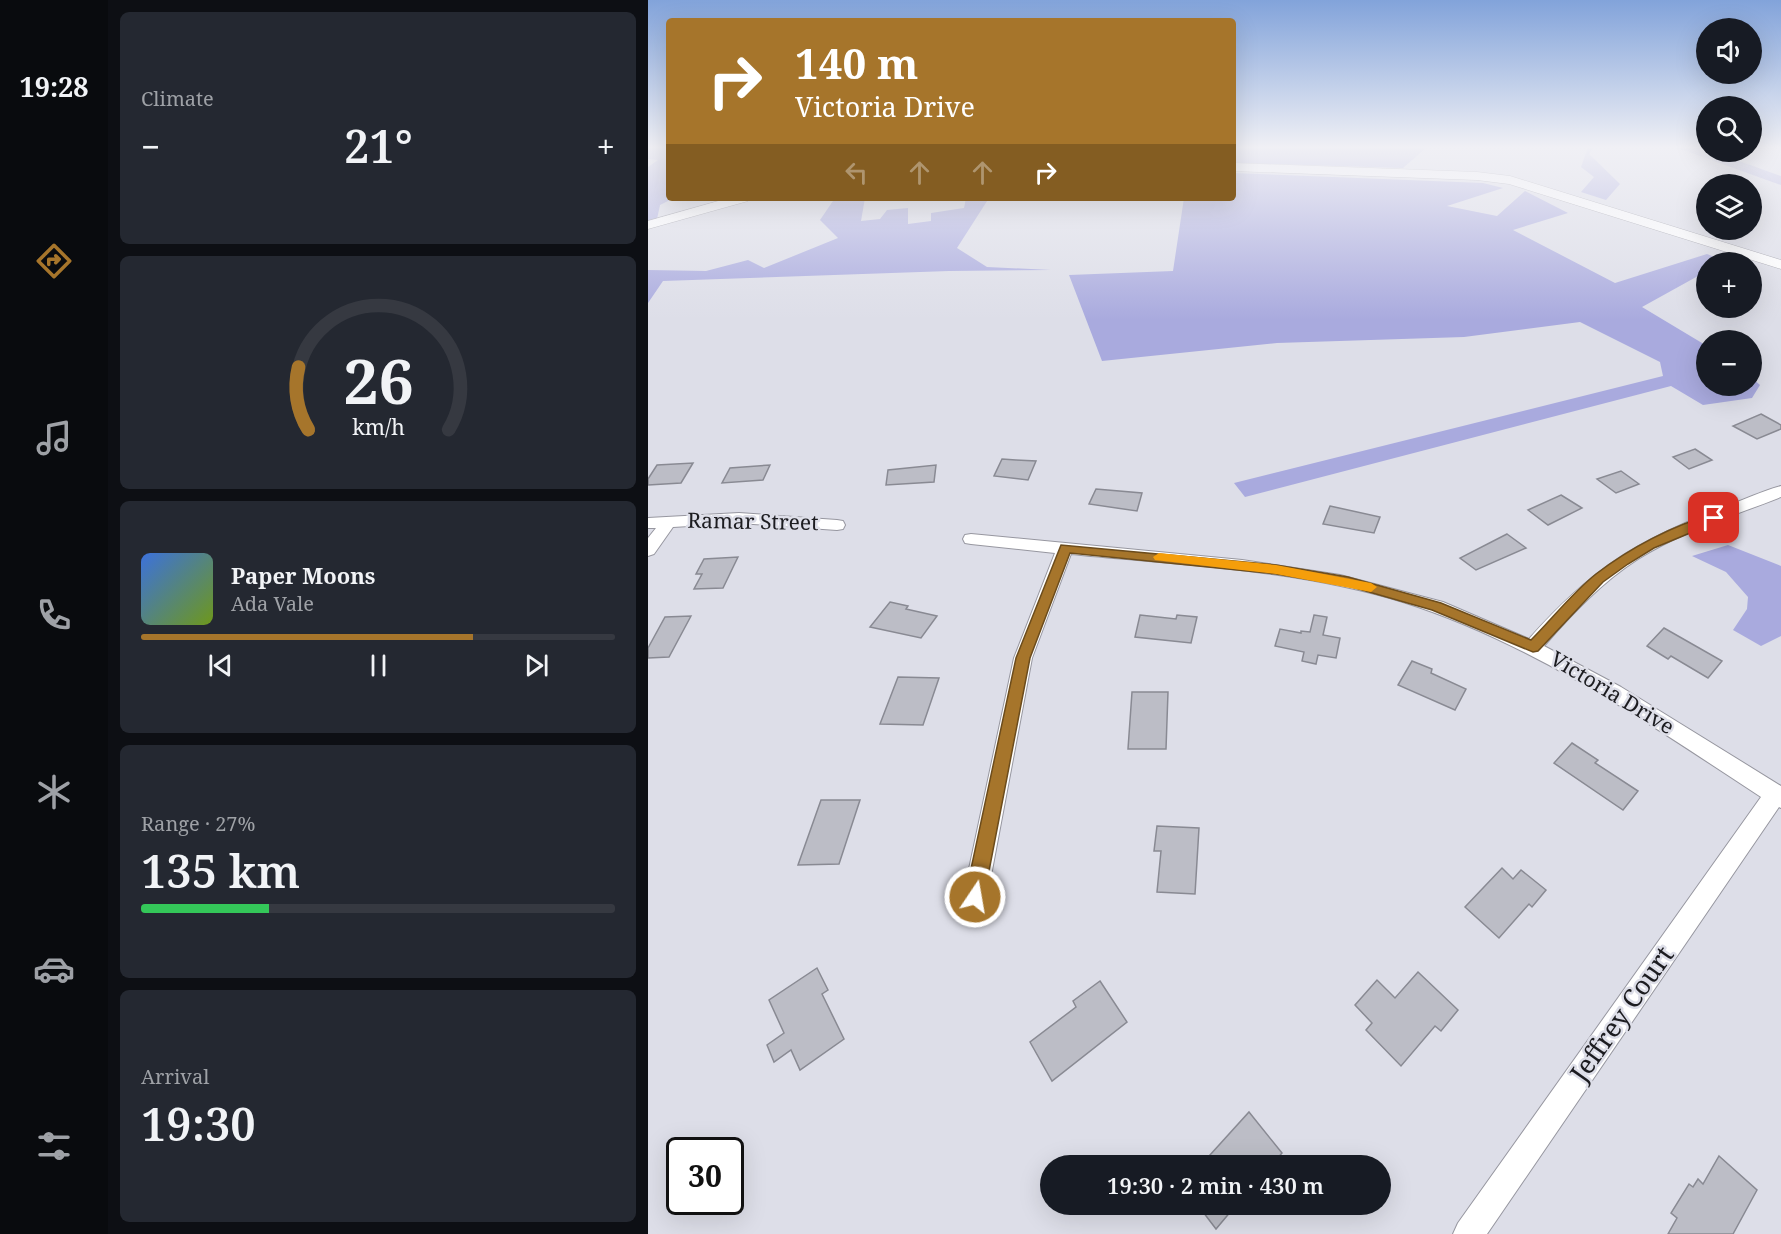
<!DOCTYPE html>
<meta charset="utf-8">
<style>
body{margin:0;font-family:"Noto Serif",serif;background:#242831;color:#f1f3f6;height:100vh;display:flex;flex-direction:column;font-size:22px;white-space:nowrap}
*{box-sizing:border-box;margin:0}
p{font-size:20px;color:#9ea1a6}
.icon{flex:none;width:33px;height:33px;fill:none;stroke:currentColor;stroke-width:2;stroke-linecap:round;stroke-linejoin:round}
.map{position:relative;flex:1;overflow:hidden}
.sheet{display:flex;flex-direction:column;gap:12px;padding:12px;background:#0d0f14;width:540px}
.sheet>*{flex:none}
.hud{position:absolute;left:18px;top:18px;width:570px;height:183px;border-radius:6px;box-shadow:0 6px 24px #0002;background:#a6752b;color:#fff;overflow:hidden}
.tools{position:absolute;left:1048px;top:18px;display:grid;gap:12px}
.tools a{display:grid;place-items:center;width:66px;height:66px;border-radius:50%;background:#171b24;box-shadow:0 6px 24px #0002;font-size:30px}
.speed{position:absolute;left:18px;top:1137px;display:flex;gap:12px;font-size:30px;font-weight:700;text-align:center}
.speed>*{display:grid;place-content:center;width:78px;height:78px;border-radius:50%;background:#171b24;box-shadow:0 6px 24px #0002;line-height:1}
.speed .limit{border:3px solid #111;border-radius:9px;background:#fff;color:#111}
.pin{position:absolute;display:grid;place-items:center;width:51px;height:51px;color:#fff;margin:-26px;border-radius:12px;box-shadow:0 3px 9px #0006}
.me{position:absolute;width:66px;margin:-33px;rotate:12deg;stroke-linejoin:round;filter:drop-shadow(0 0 4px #0008)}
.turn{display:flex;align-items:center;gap:21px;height:126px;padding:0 30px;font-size:27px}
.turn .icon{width:78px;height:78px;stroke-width:2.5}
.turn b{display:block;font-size:42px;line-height:51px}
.lanes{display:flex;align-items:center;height:57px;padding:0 30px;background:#0003;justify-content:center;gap:30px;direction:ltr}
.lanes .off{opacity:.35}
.big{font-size:45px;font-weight:600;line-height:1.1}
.sheet .widget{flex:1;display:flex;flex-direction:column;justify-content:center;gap:9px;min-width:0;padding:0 21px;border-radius:9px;background:#242831}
.sheet .dial{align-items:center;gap:0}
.dial svg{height:156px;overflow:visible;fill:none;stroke:#363941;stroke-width:7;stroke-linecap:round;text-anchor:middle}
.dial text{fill:#f1f3f6;stroke:none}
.song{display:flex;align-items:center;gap:18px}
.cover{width:72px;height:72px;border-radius:9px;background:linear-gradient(135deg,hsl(220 70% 55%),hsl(80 70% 35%))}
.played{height:6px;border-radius:3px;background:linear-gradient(90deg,#a6752b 70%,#363941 70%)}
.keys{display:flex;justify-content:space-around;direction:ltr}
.heat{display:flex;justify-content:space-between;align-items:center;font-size:33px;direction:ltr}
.charge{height:9px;border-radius:4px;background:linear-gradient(90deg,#34c759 27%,#363941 0)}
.trip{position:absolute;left:392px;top:1155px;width:351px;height:60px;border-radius:30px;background:#171b24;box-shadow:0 6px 24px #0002;font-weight:600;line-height:60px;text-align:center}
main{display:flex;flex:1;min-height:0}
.menu{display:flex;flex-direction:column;width:108px;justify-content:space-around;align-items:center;background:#090b0e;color:#9ea1a6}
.menu .icon{width:42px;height:42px}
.menu .on{color:#a6752b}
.menu b{font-size:27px;color:#f1f3f6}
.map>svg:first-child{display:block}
</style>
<main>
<nav class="menu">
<b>19:28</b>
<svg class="icon on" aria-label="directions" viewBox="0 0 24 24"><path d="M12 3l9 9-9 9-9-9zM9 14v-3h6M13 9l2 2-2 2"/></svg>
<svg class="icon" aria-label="music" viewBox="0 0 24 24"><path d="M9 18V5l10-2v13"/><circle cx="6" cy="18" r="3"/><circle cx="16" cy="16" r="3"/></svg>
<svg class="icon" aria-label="phone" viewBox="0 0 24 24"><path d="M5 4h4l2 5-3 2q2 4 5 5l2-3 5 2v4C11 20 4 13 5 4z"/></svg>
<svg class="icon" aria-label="climate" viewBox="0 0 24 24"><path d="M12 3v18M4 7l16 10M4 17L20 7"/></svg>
<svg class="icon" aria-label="car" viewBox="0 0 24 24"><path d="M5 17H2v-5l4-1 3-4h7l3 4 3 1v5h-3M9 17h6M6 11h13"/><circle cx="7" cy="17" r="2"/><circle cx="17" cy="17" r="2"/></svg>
<svg class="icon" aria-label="filters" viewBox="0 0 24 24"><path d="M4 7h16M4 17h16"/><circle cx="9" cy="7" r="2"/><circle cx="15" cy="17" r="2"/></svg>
</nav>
<section class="sheet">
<div class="widget"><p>Climate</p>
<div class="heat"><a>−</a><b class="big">21°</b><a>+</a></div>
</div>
<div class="widget dial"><svg viewBox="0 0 100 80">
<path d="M14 69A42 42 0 1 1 86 69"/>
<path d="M14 69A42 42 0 0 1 9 37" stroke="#a6752b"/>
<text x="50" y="56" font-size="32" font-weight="700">26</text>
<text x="50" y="72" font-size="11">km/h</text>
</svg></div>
<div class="widget">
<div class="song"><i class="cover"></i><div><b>Paper Moons</b><p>Ada Vale</p></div></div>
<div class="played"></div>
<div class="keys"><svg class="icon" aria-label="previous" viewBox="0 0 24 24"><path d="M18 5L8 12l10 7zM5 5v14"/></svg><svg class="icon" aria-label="pause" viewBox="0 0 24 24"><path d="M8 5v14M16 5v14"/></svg><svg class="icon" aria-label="next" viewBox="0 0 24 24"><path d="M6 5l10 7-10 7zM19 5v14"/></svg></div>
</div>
<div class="widget"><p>Range · 27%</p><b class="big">135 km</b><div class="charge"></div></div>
<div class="widget"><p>Arrival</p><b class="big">19:30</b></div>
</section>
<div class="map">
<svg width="1133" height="1234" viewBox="0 0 1133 1234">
<rect width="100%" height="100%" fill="#dddee8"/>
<g fill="#a9aade">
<polygon points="0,147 21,147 21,198 26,198 12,205 9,219 0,221 0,167 10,160 0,159"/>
<polygon points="585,147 779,147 755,168 585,163"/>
<polygon points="940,147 946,147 941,154 972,184 958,200 933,192 946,177 933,167"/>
<polygon points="1027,147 1059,149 1059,152 1066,152 1133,176 1133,185"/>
<polygon points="585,173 835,183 855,188 799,206 849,216 877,191 920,213 865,230 967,283 1059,254 1077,261 1059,262 1059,271 994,307 1059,346 1059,386 1104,386 1104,378 1112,385 1104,398 1055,405 1023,386 597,497 586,483 1015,376 1012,362 932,322 816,337 629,343 454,361 421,275 525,271 536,198 585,198"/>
<polygon points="187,198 217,198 213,221 232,219 239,210 260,208 260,224 283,221 283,213 316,208 318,198 341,198 309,248 339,267 403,270 301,271 15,281 0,303 0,270 58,271 100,260 116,268 190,238 172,220"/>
<polygon points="1080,545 1133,566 1133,636 1113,646 1085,630 1099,609 1100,597 1078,572 1044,556"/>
</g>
<g fill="#bcbdc6" stroke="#898a93" stroke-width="1.5">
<polygon points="1113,414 1133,425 1133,429 1109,439 1085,426"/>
<polygon points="1047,449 1064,460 1041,469 1025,457"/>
<polygon points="354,459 368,460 388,461 380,480 346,476"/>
<polygon points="45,463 33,483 0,485 0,479 9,465"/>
<polygon points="122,465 115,480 74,483 82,468"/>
<polygon points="288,465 286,482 238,485 240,470"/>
<polygon points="973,471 991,484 968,493 949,479"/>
<polygon points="448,489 494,493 489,511 441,504"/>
<polygon points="913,495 934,508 900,525 880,510"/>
<polygon points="682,506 732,517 726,533 675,524"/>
<polygon points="859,534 878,548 828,570 812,558"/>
<polygon points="90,557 75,588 46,589 54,574 48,574 56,559"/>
<polygon points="242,602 260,606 258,609 289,616 273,638 222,627"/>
<polygon points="492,615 528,619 529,615 549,617 543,643 487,637"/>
<polygon points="666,615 679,617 675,635 692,638 688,658 670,655 668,664 654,661 656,652 627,646 632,629 653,633 653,631 662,632"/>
<polygon points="43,616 21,657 0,658 0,648 17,617"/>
<polygon points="1016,628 1074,661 1060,678 1023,656 1020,659 999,646"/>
<polygon points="764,661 784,669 783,673 818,689 807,710 750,685"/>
<polygon points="250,677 291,678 275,725 232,724"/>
<polygon points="484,692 520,692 518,749 480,749"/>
<polygon points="924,743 950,760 947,763 990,791 975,810 906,763"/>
<polygon points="173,800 212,800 191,864 150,865"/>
<polygon points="509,826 551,828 547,894 509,892 513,851 506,851"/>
<polygon points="854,868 865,879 873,870 898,890 884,907 881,904 851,938 817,907"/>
<polygon points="169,968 180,990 174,994 196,1039 152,1070 143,1050 126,1062 119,1045 136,1033 121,1000"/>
<polygon points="770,972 810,1010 793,1031 787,1026 753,1066 718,1030 724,1023 707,1005 729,980 747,998"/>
<polygon points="452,981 479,1022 404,1081 382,1042 428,1007 425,1001"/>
<polygon points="601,1112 634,1153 623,1166 552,1166"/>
<polygon points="1071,1156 1109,1190 1085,1234 1020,1234 1029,1218 1023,1213 1041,1184 1045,1187 1050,1179 1055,1184"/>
<polygon points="549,1204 589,1204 568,1229"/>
</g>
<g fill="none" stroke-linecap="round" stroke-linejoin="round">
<g stroke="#9797a0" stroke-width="2">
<g id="street">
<path d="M1133,486V497C1085,516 1034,531 990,559C954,582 924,614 896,646L973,687L1133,786V808L1131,807L839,1234H805L810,1223L1113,797C1000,723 885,643 755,602C648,569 533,565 423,554L384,658L339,897L335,905L327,909L319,905L315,897L366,658L407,553L323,544L317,543L315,539L317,535L323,534L594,560L692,575L795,602L881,639C944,568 989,540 1077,507C1095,500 1114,491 1133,486Z"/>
<polygon points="91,513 189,520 195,521 197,525 195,529 189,530 91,523 25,527 6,554 0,556 0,538 8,528 0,528 0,518"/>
</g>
</g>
<g stroke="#9797a0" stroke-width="1">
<g id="secondary">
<polygon points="585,163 829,172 862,176 1133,260 1133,269 861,184 829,180 585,171"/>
<polygon points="81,198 101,198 100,201 0,229 0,221"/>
</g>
</g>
<use href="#street" fill="#fff" fill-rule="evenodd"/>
<use href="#secondary" fill="#fff" fill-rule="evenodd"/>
</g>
<linearGradient id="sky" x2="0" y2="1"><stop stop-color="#82a3da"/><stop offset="0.46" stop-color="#f0f0f5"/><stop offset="1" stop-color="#f0f0f5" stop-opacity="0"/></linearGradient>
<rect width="1133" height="320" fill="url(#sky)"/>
<path fill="#a6752b" stroke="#6c4c1c" stroke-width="1.5" d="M1066,514L1071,515V521L1006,548L980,564L955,582L890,651L885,652L784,610L700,586L628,574L422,553L382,658L336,897L333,904L327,906L320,904L317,897L368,658L413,545L628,565L700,577L793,603L883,640C904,619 924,593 948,574C982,548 1025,525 1066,514Z"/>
<polygon fill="#f59e0b" points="511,553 628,565 723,583 729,587 723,592 628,574 507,560 505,557"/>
<g text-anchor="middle" stroke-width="5" stroke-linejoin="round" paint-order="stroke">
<g font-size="21" fill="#1c1c20" stroke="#dddee8">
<text transform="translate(105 522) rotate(1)" y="7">Ramar Street</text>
<text transform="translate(964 693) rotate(31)" y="7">Victoria Drive</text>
</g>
<g font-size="26" fill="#1c1c20" stroke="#dddee8">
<text transform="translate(974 1014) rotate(-55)" y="9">Jeffrey Court</text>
</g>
</g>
</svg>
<div class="tools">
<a><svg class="icon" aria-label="sound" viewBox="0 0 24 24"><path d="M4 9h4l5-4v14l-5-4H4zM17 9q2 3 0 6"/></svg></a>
<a><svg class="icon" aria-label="search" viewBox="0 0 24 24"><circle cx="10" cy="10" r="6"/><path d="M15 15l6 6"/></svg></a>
<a><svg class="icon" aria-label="layers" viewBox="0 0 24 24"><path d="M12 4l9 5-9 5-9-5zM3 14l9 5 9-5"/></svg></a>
<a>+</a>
<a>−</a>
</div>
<div class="speed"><div class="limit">30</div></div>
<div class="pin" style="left:1066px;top:518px;background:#d93025"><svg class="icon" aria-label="arrive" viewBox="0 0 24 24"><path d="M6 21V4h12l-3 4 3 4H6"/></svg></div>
<svg class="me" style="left:327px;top:897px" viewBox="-20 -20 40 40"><circle r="17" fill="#a6752b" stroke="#fff" stroke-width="3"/><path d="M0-11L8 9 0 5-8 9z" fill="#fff"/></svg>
<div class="trip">19:30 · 2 min · 430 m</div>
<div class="hud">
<div class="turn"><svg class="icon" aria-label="right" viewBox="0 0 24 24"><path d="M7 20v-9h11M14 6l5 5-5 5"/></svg><div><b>140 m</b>Victoria Drive</div></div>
<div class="lanes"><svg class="icon off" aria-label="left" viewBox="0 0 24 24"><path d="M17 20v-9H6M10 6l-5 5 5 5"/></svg><svg class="icon off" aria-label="ahead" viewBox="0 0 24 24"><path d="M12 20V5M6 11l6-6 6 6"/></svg><svg class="icon off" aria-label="ahead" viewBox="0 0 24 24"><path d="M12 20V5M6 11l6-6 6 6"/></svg><svg class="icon" aria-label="right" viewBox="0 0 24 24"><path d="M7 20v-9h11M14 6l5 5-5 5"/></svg></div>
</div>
</div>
</main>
